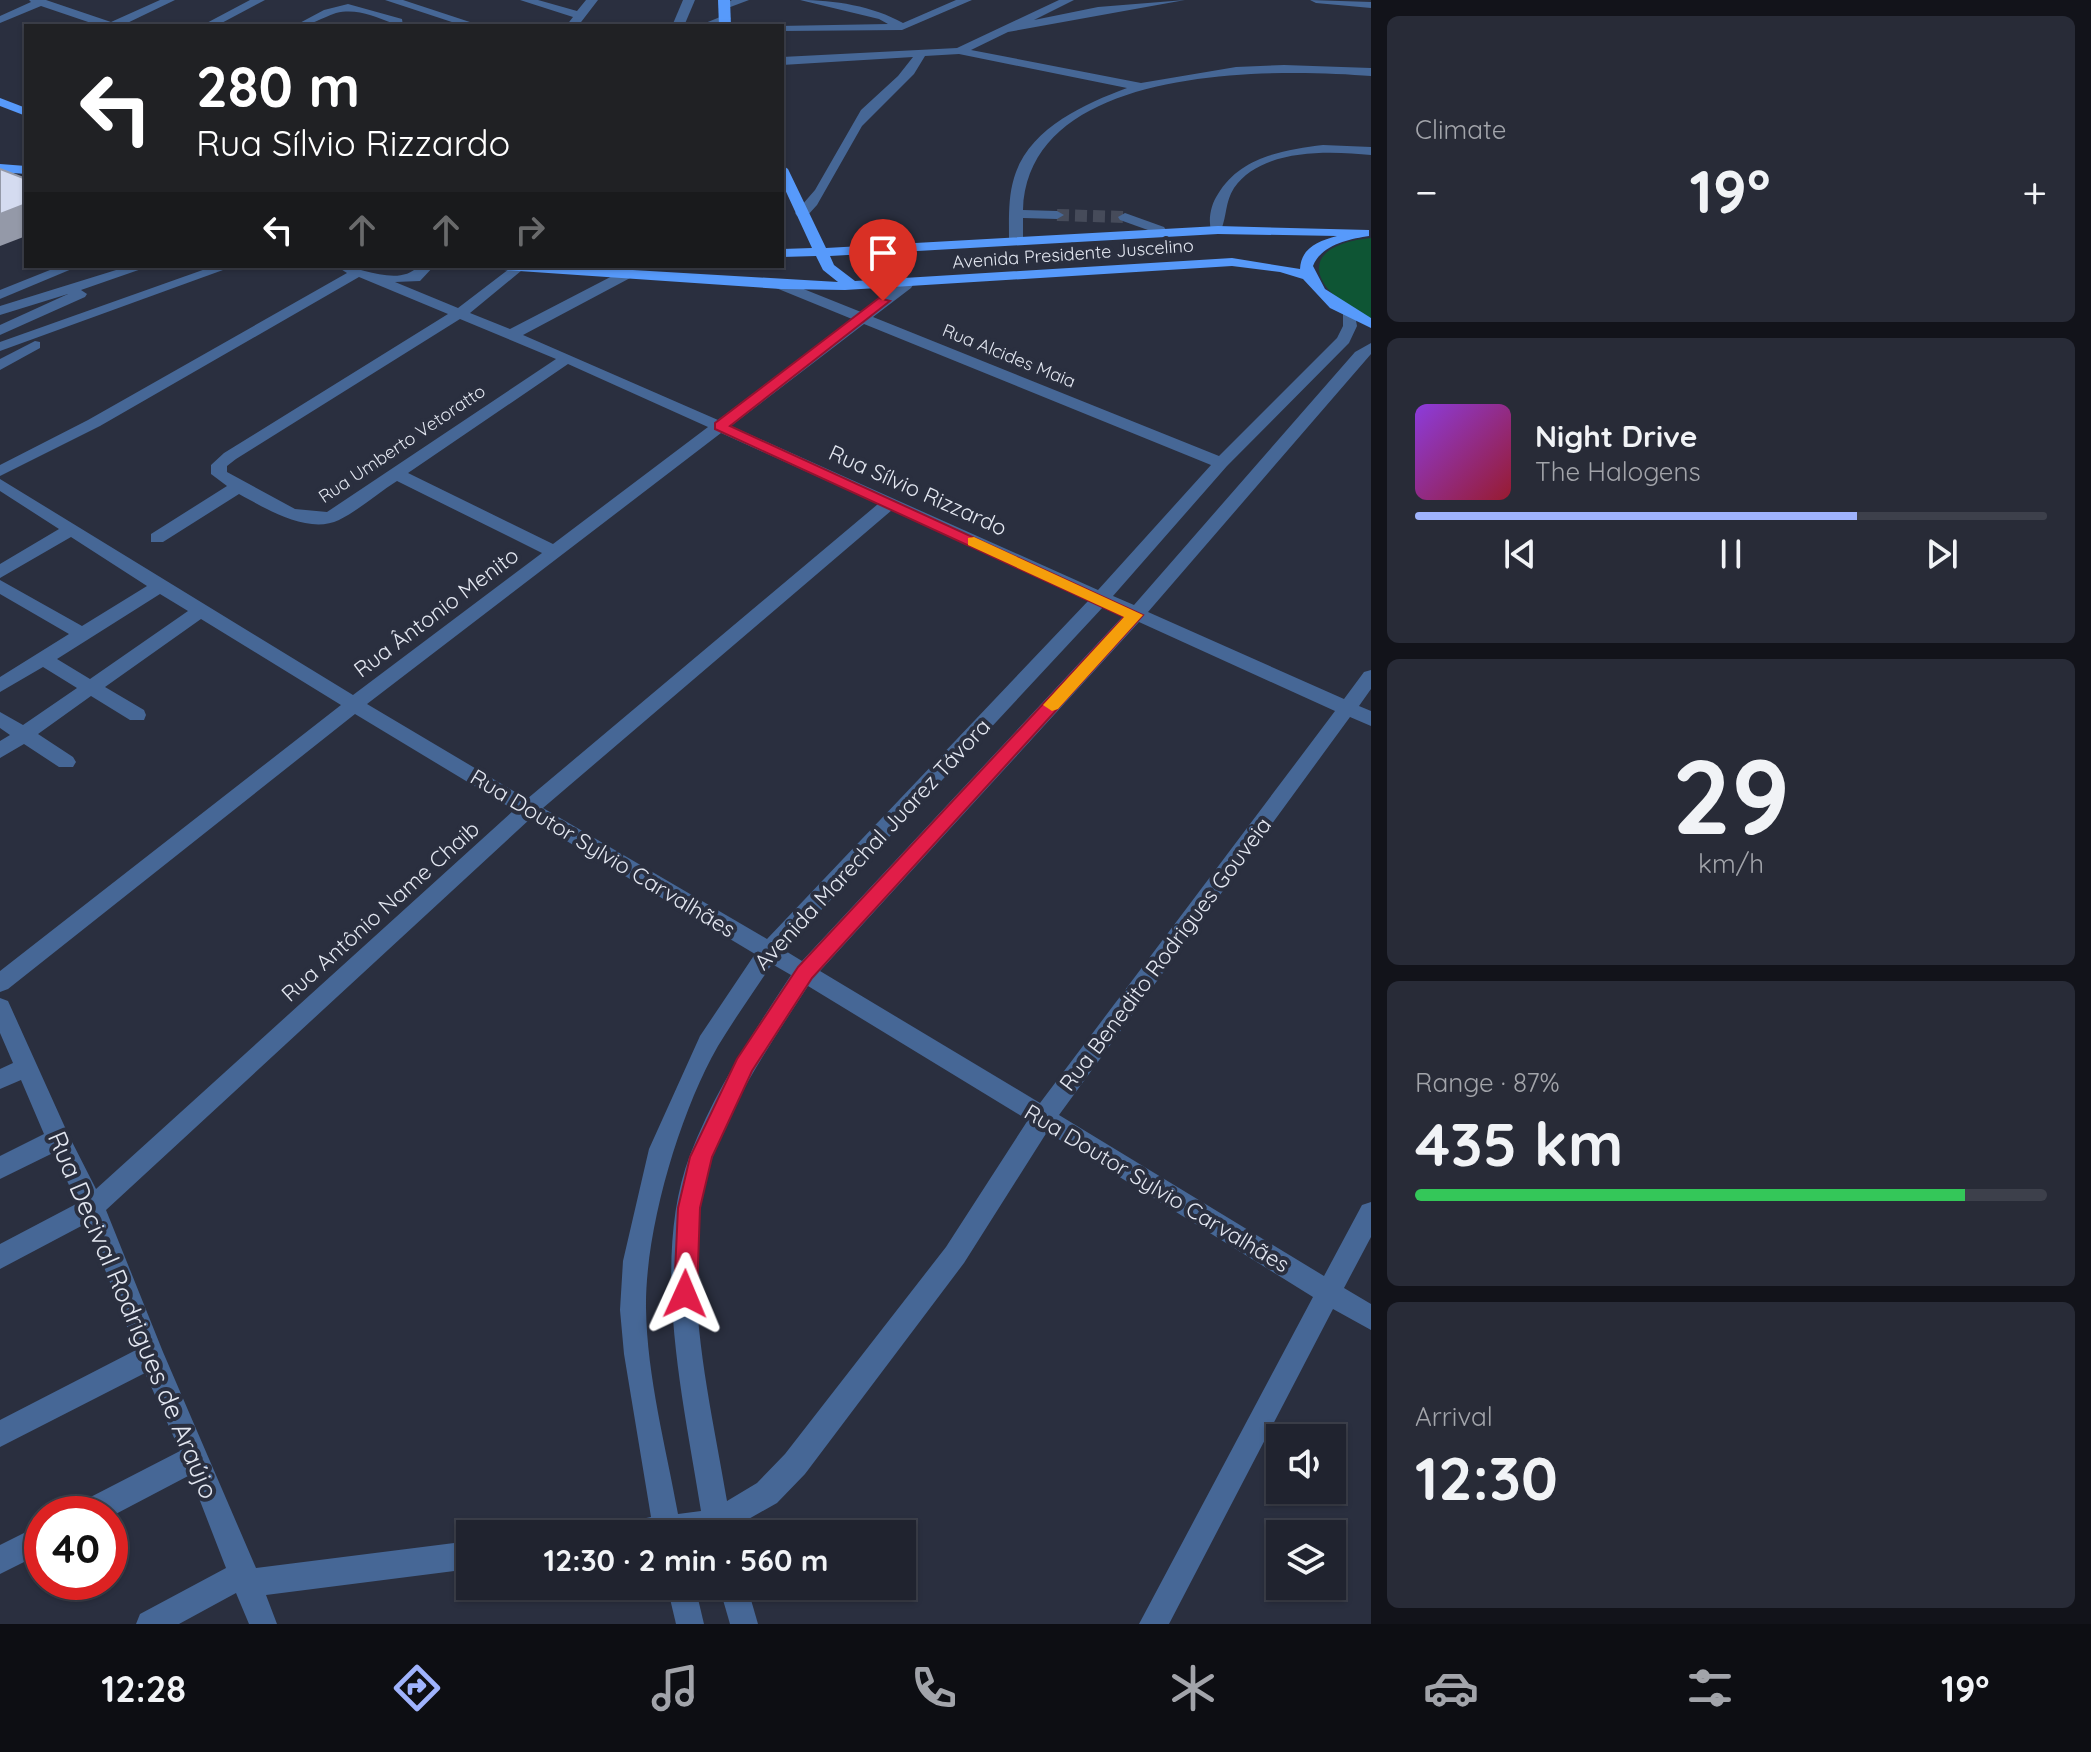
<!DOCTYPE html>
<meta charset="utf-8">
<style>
body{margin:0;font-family:Quicksand,sans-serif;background:#282b37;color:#f1f3f6;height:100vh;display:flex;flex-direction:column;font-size:30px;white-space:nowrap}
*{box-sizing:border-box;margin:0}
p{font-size:26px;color:#a2a4aa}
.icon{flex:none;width:44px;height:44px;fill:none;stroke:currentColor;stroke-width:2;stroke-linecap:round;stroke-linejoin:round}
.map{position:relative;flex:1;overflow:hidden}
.drawer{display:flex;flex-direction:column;gap:16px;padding:16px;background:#12131a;width:720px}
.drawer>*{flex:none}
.banner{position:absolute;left:24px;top:24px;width:760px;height:244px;border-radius:0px;box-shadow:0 2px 6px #0004,0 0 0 2px #3d404b;background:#202124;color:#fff;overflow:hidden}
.buttons{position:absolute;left:1266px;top:1424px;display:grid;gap:16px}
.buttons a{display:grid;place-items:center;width:80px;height:80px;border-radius:0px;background:#20232f;box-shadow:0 2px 6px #0004,0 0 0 2px #3d404b;font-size:40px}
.speed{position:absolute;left:24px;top:1496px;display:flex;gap:16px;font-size:40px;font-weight:700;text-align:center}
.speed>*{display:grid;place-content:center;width:104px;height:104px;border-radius:50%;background:#20232f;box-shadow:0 2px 6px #0004,0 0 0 2px #3d404b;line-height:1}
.speed .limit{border:12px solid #d22;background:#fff;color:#111}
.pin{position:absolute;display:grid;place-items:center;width:68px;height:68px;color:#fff;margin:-82px -34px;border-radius:50% 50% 50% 0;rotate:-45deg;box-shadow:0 0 8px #0007}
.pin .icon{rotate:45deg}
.me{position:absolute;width:88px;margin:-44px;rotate:1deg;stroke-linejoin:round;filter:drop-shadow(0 0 6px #0008)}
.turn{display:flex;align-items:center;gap:28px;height:168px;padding:0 40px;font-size:36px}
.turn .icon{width:104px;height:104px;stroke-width:2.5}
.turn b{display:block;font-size:56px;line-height:68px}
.lanes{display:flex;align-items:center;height:76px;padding:0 40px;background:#0003;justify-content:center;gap:40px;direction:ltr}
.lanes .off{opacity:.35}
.big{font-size:60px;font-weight:800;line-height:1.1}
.drawer .card{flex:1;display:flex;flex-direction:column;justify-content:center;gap:12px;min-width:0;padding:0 28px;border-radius:12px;background:#282b37}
.drawer .dial{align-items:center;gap:0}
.dial b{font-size:104px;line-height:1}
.song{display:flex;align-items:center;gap:24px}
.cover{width:96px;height:96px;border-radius:12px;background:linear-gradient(135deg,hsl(270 70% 55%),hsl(350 70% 35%))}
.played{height:8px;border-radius:4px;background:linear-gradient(90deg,#9fb3fd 70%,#3d404b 70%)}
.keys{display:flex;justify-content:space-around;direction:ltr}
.heat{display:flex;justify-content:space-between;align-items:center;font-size:44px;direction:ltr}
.charge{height:12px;border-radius:6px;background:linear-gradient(90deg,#34c759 87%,#3d404b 0)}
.trip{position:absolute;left:456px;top:1520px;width:460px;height:80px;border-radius:0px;background:#20232f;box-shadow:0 2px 6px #0004,0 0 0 2px #3d404b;font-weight:800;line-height:80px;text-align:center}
.tab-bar{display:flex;height:128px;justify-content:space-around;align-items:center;background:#0d0e13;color:#a2a4aa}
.tab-bar .icon{width:56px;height:56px}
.tab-bar .on{color:#9fb3fd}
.tab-bar b{font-size:36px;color:#f1f3f6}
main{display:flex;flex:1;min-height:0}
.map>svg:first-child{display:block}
</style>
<main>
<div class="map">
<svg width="1371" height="1624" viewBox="0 0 1371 1624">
<rect width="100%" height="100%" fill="#2a2f3f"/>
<path fill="#0e5534" d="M1371,238V318C1313,294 1291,246 1371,238Z"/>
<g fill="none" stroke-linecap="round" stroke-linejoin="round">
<polyline stroke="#464b5a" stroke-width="12" stroke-dasharray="12 6" stroke-linecap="butt" points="1057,215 1125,217"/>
<g fill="#466796" fill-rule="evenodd">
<polygon points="29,0 46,0 111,22 160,0 175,0 121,26 100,26 41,6 0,23 0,16 31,2"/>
<polygon points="250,0 265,0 216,26 201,26"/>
<polygon points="385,0 403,0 482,26 464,26"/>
<polygon points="520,0 538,0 577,11 586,0 598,0 578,26 566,26 573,17"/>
<polygon points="683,0 695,0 684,26 672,26"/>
<polygon points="732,0 749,0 725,9 719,6"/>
<path d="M800,0C834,0 873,6 903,23L956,0H972L902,30L782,31V26H778L888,24L879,19Z"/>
<path d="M1059,0H1074L1034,20L1098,7L1185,0L1008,32L971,50L1141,83L1236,67L1284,65L1371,68V76C1269,68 1028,65 1023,210L1057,211L1064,215L1057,219L1023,218V240L1016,244L1009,240C1009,219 1008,198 1014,178C1028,129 1084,104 1127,88L959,54L925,56L914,74L862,126L817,205L807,216H797L795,213L815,190L861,110L898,76L913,57L782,65V57L957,48Z"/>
<polygon points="1310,0 1371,2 1371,8 1316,3"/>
<path d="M348,4L402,19L403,26H391L392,23C374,16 356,8 336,13C321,18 311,26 294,26L324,10Z"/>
<path d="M725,15L731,18C722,26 710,26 698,26Z"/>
<path d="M1323,145L1371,147V155C1329,151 1262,148 1234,188C1225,202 1227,216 1221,230H1211C1208,219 1211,204 1218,194C1240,157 1283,150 1323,145Z"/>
<polygon points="1125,213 1164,227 1166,230 1159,234 1120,220 1118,217"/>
<polygon points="60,266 79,266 0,299 0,290"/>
<polygon points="129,266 150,266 81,290 87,294 85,297 0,335 0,325 68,294 0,315 0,306"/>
<polygon points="214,266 234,266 0,351 0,342"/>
<path d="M336,266C363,266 397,288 419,266H434L420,281L395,282L458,308L513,266H527L470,313L510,329L622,271H632V277L523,335L718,420L852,319L776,288V282H786L861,312L906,281L913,285L911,288L873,317L1219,456L1337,338L1343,326V312L1355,315L1357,326L1349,343L1227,466L1113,596L1134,605L1355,352L1371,343V354L1148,612L1344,699L1364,672L1371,670V689L1359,706L1371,711V726L1350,717L1059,1115L1324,1276L1362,1205L1371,1202V1237L1344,1288L1371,1304V1330L1333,1309L1169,1624H1139L1313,1297L1047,1132L964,1263L805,1474L777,1503L731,1529L732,1534H613L617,1524L651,1517L624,1354L620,1310L623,1261L649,1149L700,1036L755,954L530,819L106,1210L163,1352L256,1568L470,1541V1569L266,1595L277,1624H249L236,1593L179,1624H136L140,1614L226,1568L190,1475L110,1517V1514H73L77,1504L180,1451L145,1373L0,1447V1420L136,1350L87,1223L0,1269V1244L78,1203L53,1153L0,1179V1156L44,1134L21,1080L0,1089V1069L13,1063L0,1033V998L8,1001L68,1134L96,1189L514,810L355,714L8,989L0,992V971L341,705L201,619L105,687L144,710L146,715L144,720H130L91,696L38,734L73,757L76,762L73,767H59L24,744L0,758V741L10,735L0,728V712L23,725L77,688L43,667L0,692V677L69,634L0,594V580L82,626L147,586L71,537L0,578V564L59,529L0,491V479L353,695L542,553L397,481C378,493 359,510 339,520C308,535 265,508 239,494L163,542H151V534L227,486L211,474V465L224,453L448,314L359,277L100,426L0,476V465L88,420L347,273ZM460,319L556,359L327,512L295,509L227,472V466L236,459ZM864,324L1211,465L1098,590L731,426ZM568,364L708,427L553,544L408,473ZM721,433L878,504L527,799L367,704ZM892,510L1089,600L767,939L543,808ZM160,594L188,611L90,679L57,659ZM1104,606L1124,615L802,961L784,950ZM1139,622L1335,711L1040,1103L820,971ZM772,964L791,975C753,1033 715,1090 690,1155C650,1260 684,1403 701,1511L678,1514C666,1447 647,1377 646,1308C645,1230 679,1114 718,1046C735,1018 754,991 772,964ZM808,986L1028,1120L946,1247L785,1454L757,1483L727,1501C709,1393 675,1263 713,1156C735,1095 773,1040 808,986Z"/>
<polygon points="35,341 40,342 40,348 0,370 0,359"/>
<polygon points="42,1524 42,1553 0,1574 0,1545"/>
<polygon points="667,1586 695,1586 704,1624 676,1624"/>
<polygon points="719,1586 747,1586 758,1624 730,1624"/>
</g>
<g fill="#579afb" fill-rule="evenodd">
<polygon points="718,0 730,0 731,26 719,26"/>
<polygon points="0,98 26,108 26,116 0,106"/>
<polygon points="0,164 26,166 26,174 0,172"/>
<path d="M782,165L788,169L826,248L1218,226L1369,230V236C1349,239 1321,245 1313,266L1325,289L1371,318V328L1330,308L1303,279L1280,272L1232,266L845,290L781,289L504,270L497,266H565L838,282L823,270L816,256L782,257V249L812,248L782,183ZM1218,234L1337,236C1318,241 1301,248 1300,269L1232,258L855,281L834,265L830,256Z"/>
</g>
</g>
<polygon fill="#9499a8" points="26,204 26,236 0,246 0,214"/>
<polygon fill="#d4dbf0" stroke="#9499a8" stroke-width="2" points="0,169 26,179 26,204 0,214"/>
<polygon fill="#e11d48" stroke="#92132f" stroke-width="2" points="879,298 890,301 730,426 1143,615 812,978 752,1071 712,1157 700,1208 697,1294 694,1302 685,1305 677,1302 674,1294 678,1208 690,1157 737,1059 798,967 1124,617 715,429 715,423"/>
<polygon fill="#f59e0b" points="974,537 1143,615 1058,709 1052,711 1043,705 1124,617 968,545 968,538"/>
<g text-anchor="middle" stroke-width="8" stroke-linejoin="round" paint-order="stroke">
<g font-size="18" fill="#e3e7f1" stroke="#2a2f3f">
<text transform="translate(1073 254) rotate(-4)" y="6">Avenida Presidente Juscelino</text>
<text transform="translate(1009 356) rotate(22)" y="6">Rua Alcides Maia</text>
<text transform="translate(402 444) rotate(-34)" y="6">Rua Umberto Vetoratto</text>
</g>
<g font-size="22" fill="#e3e7f1" stroke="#2a2f3f">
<text transform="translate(918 490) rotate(24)" y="8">Rua Sílvio Rizzardo</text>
<text transform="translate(436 612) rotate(-37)" y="8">Rua Ântonio Menito</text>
<text transform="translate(872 844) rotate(-47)" y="8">Avenida Marechal Juarez Távora</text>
<text transform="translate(603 853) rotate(31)" y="8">Rua Doutor Sylvio Carvalhães</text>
<text transform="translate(380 911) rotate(-42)" y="8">Rua Antônio Name Chaib</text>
<text transform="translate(1165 954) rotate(-53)" y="8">Rua Benedito Rodrigues Gouveia</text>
<text transform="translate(1157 1188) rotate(31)" y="8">Rua Doutor Sylvio Carvalhães</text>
</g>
<g font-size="26" fill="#e3e7f1" stroke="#2a2f3f">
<text transform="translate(133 1315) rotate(67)" y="9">Rua Decival Rodrigues de Araújo</text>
</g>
</g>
</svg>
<div class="buttons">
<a><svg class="icon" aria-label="sound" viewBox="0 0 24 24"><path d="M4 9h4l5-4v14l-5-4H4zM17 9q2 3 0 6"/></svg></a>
<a><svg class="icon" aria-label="layers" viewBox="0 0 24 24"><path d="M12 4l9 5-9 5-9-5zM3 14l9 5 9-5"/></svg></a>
</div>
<div class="speed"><div class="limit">40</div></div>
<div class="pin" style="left:883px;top:301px;background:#d93025"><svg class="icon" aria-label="arrive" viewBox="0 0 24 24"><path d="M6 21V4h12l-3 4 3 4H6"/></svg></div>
<svg class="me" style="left:685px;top:1294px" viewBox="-20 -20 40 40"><path d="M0-17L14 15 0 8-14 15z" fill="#e11d48" stroke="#fff" stroke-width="4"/></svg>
<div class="trip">12:30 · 2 min · 560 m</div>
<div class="banner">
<div class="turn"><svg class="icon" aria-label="left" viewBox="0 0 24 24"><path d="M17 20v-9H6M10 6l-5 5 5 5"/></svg><div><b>280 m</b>Rua Sílvio Rizzardo</div></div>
<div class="lanes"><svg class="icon" aria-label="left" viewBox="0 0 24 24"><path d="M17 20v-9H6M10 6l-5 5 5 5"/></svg><svg class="icon off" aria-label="ahead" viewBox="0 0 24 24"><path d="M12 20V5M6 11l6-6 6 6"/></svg><svg class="icon off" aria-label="ahead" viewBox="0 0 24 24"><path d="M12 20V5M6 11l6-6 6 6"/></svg><svg class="icon off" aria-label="right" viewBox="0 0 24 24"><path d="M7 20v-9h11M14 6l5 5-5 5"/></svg></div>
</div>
</div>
<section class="drawer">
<div class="card"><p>Climate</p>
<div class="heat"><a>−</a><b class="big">19°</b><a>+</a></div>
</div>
<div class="card">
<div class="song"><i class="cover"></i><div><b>Night Drive</b><p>The Halogens</p></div></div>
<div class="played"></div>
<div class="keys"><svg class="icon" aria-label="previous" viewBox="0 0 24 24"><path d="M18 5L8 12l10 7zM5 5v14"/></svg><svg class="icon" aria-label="pause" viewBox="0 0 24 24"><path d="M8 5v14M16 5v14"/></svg><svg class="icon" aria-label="next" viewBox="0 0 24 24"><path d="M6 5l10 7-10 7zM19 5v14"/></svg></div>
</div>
<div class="card dial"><b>29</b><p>km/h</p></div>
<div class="card"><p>Range · 87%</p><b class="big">435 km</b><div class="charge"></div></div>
<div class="card"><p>Arrival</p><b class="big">12:30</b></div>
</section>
</main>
<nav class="tab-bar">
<b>12:28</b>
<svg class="icon on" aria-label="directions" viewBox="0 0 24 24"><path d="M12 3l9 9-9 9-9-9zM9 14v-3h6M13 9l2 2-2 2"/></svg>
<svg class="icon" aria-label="music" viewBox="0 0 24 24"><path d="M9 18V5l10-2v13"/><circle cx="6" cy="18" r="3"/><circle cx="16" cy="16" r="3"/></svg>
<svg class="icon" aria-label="phone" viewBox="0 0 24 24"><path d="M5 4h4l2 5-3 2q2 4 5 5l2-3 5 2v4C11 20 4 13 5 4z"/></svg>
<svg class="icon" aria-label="climate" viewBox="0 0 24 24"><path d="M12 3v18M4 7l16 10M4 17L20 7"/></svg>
<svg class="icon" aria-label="car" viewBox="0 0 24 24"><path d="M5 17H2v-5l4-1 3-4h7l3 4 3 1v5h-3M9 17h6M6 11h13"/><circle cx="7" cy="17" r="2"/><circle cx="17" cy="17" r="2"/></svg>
<svg class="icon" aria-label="filters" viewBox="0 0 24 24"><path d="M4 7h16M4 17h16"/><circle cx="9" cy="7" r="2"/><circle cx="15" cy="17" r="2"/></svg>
<b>19°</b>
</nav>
